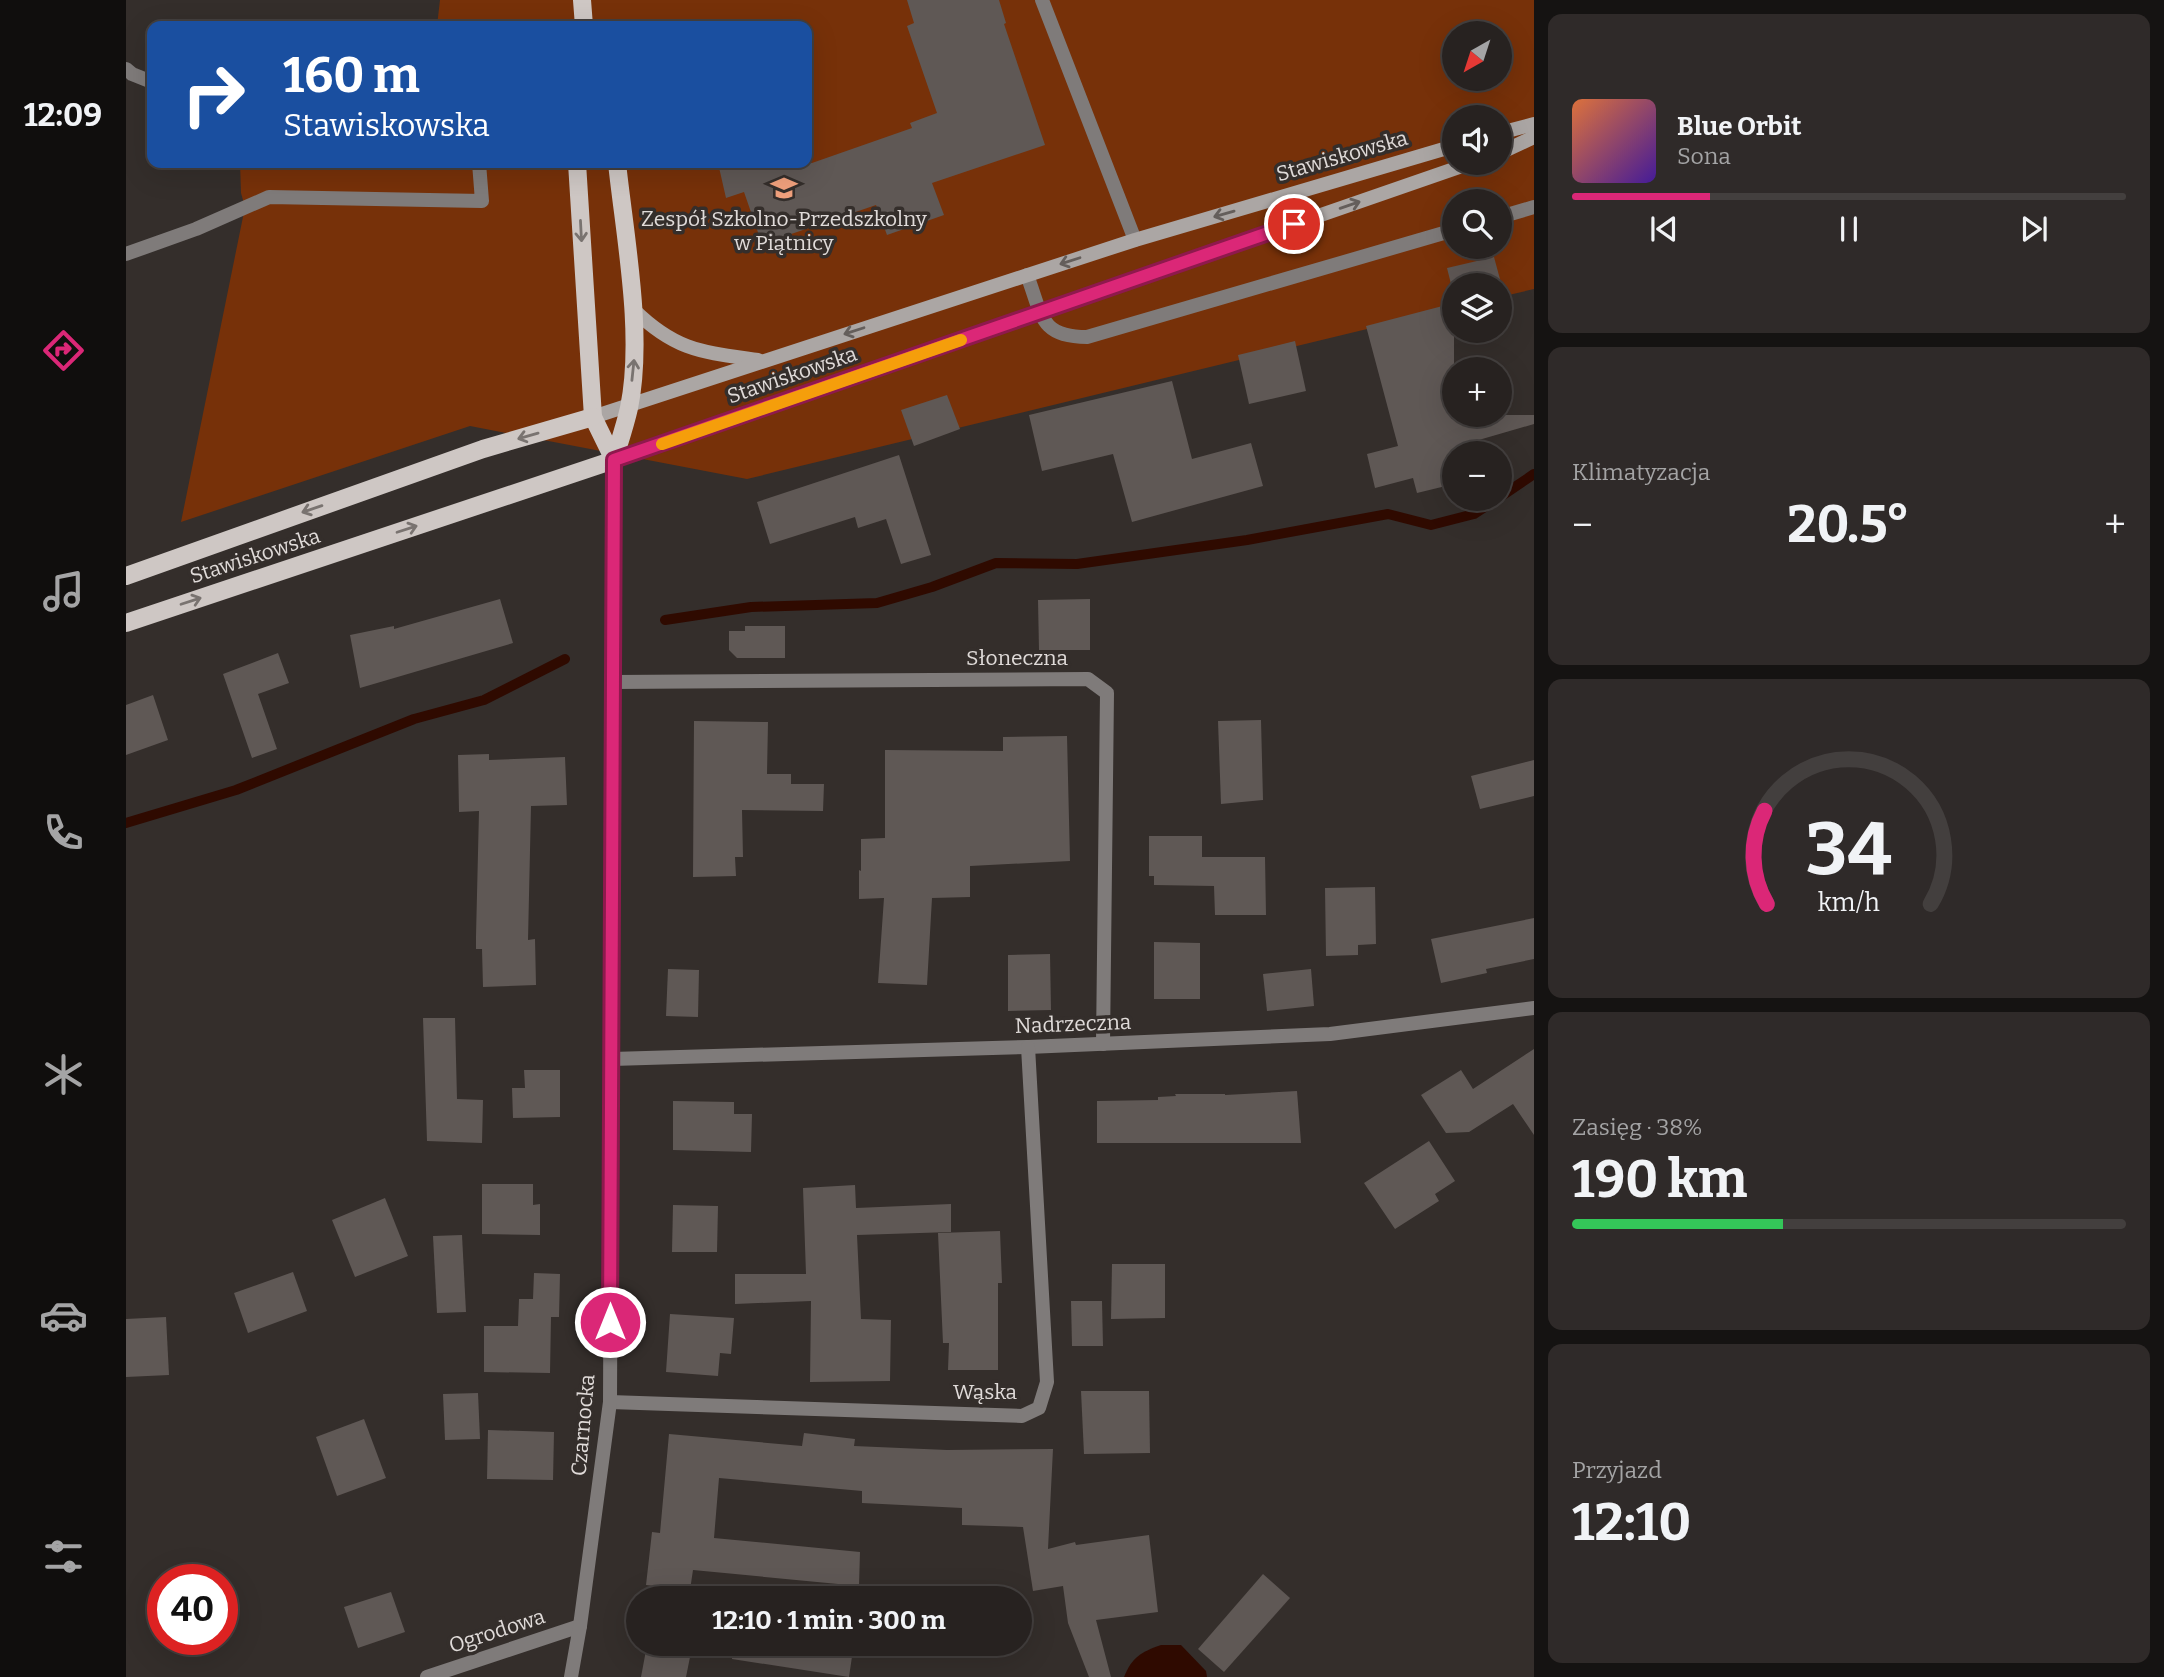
<!DOCTYPE html>
<html lang="pl">
<meta charset="utf-8">
<style>
body{margin:0;font-family:Bitter,serif;background:#2f2a29;color:#f1f3f6;height:100vh;display:flex;flex-direction:column;font-size:26px;white-space:nowrap}
*{box-sizing:border-box;margin:0}
p{font-size:23px;color:#a4a4a5}
.icon{flex:none;width:38px;height:38px;fill:none;stroke:currentColor;stroke-width:2;stroke-linecap:round;stroke-linejoin:round}
.map{position:relative;flex:1;overflow:hidden}
.details{display:flex;flex-direction:column;gap:14px;padding:14px;background:#151312;width:630px}
.details>*{flex:none}
.guide{position:absolute;left:21px;top:21px;width:665px;height:147px;border-radius:14px;box-shadow:0 7px 28px #0002,0 0 0 2px #433f3e;background:#1a4fa0;color:#fff;overflow:hidden}
.needle{width:46px;rotate:219deg}
.controls{position:absolute;left:1316px;top:21px;display:grid;gap:14px}
.controls a{display:grid;place-items:center;width:70px;height:70px;border-radius:50%;background:#272220;box-shadow:0 7px 28px #0002,0 0 0 2px #433f3e;font-size:35px}
.speed{position:absolute;left:21px;top:1564px;display:flex;gap:14px;font-size:35px;font-weight:700;text-align:center}
.speed>*{display:grid;place-content:center;width:91px;height:91px;border-radius:50%;background:#272220;box-shadow:0 7px 28px #0002,0 0 0 2px #433f3e;line-height:1}
.speed .limit{border:10px solid #d22;background:#fff;color:#111}
.pin{position:absolute;display:grid;place-items:center;width:60px;height:60px;color:#fff;margin:-30px;border:4px solid #fff;border-radius:50%;box-shadow:0 2px 7px #0007}
.me{position:absolute;width:77px;margin:-38px;rotate:0deg;stroke-linejoin:round;filter:drop-shadow(0 0 5px #0008)}
.turn{display:flex;align-items:center;gap:24px;height:147px;padding:0 21px;font-size:32px}
.turn .icon{width:91px;height:91px;stroke-width:2.5}
.turn b{display:block;font-size:49px;line-height:60px}
.big{font-size:52px;font-weight:700;line-height:1.1}
.details .tile{flex:1;display:flex;flex-direction:column;justify-content:center;gap:10px;min-width:0;padding:0 24px;border-radius:14px;background:#2f2a29}
.details .dial{align-items:center;gap:0}
.dial svg{height:182px;overflow:visible;fill:none;stroke:#433f3e;stroke-width:7;stroke-linecap:round;text-anchor:middle}
.dial text{fill:#f1f3f6;stroke:none}
.song{display:flex;align-items:center;gap:21px}
.cover{width:84px;height:84px;border-radius:10px;background:linear-gradient(135deg,hsl(20 70% 55%),hsl(260 70% 35%))}
.played{height:7px;border-radius:4px;background:linear-gradient(90deg,#db2777 25%,#433f3e 25%)}
.keys{display:flex;justify-content:space-around;direction:ltr}
.heat{display:flex;justify-content:space-between;align-items:center;font-size:38px;direction:ltr}
.charge{height:10px;border-radius:5px;background:linear-gradient(90deg,#34c759 38%,#433f3e 0)}
.trip{position:absolute;left:500px;top:1586px;width:406px;height:70px;border-radius:35px;background:#272220;box-shadow:0 7px 28px #0002,0 0 0 2px #433f3e;font-weight:700;line-height:70px;text-align:center}
main{display:flex;flex:1;min-height:0}
.tab-bar{display:flex;flex-direction:column;width:126px;justify-content:space-around;align-items:center;background:#100e0d;color:#a4a4a5}
.tab-bar .icon{width:49px;height:49px}
.tab-bar .on{color:#db2777}
.tab-bar b{font-size:32px;color:#f1f3f6}
.map>svg:first-child{display:block}
</style>
<main>
<nav class="tab-bar">
<b>12:09</b>
<svg class="icon on" aria-label="directions" viewBox="0 0 24 24"><path d="M12 3l9 9-9 9-9-9zM9 14v-3h6M13 9l2 2-2 2"/></svg>
<svg class="icon" aria-label="music" viewBox="0 0 24 24"><path d="M9 18V5l10-2v13"/><circle cx="6" cy="18" r="3"/><circle cx="16" cy="16" r="3"/></svg>
<svg class="icon" aria-label="phone" viewBox="0 0 24 24"><path d="M5 4h4l2 5-3 2q2 4 5 5l2-3 5 2v4C11 20 4 13 5 4z"/></svg>
<svg class="icon" aria-label="climate" viewBox="0 0 24 24"><path d="M12 3v18M4 7l16 10M4 17L20 7"/></svg>
<svg class="icon" aria-label="car" viewBox="0 0 24 24"><path d="M5 17H2v-5l4-1 3-4h7l3 4 3 1v5h-3M9 17h6M6 11h13"/><circle cx="7" cy="17" r="2"/><circle cx="17" cy="17" r="2"/></svg>
<svg class="icon" aria-label="filters" viewBox="0 0 24 24"><path d="M4 7h16M4 17h16"/><circle cx="9" cy="7" r="2"/><circle cx="15" cy="17" r="2"/></svg>
</nav>
<div class="map">
<svg width="1408" height="1677" viewBox="0 0 1408 1677">
<rect width="100%" height="100%" fill="#342e2b"/>
<path fill="#773109" fill-rule="evenodd" d="M314,0H1408V289L1374,297V285H1328V308L621,479L344,426L55,522L119,207L115,193L114,163H681V26H311ZM1328,33H1374V79H1328ZM1328,117H1374V163H1328ZM1328,201H1374V247H1328Z"/>
<path fill="#2f0a00" d="M1035,1645H1055L1080,1671L1081,1677H998C1006,1657 1015,1652 1035,1645Z"/>
<g fill="none" stroke-linecap="round" stroke-linejoin="round">
<g stroke="#2f0a00" stroke-width="10">
<polyline points="1374,497 1408,474"/>
<polyline points="539,620 625,607 751,603 806,587 870,563 951,564 1121,540 1262,514 1305,525 1348,514 1371,499"/>
<polyline points="0,823 110,790 288,719 358,700 439,659"/>
</g>
</g>
<g fill="#5f5855">
<polygon points="781,0 873,0 880,23 878,24 919,145 806,183 818,215 761,235 750,205 636,244 618,192 600,198 592,163 686,163 786,128 784,123 811,113 781,26 788,23"/>
<polygon points="1368,257 1378,294 1374,295 1374,285 1328,285 1328,296 1321,268"/>
<polygon points="1328,303 1328,415 1408,415 1408,424 1339,444 1341,453 1328,453 1328,484 1291,493 1287,478 1249,488 1241,454 1272,446 1240,326"/>
<polygon points="1169,341 1180,391 1123,404 1112,355"/>
<polygon points="1046,381 1066,459 1125,443 1137,486 1006,522 987,454 916,471 903,415"/>
<polygon points="821,395 834,429 788,446 775,410"/>
<polygon points="773,455 805,555 775,564 760,519 732,528 729,517 644,544 631,502"/>
<polygon points="374,599 387,643 234,688 224,635 268,626 268,629"/>
<polygon points="964,599 964,650 913,650 912,600"/>
<polygon points="619,626 659,626 659,658 611,658 603,650 603,631 619,631"/>
<polygon points="152,653 163,683 132,694 151,749 126,758 97,674"/>
<polygon points="27,695 42,740 0,755 0,705"/>
<polygon points="1135,720 1137,800 1095,804 1092,721"/>
<polygon points="568,721 642,722 641,774 665,774 665,784 698,784 697,811 616,810 617,857 609,857 610,876 567,877"/>
<polygon points="941,736 944,861 844,866 844,897 806,898 801,985 752,983 758,898 733,899 733,870 735,871 735,839 759,838 759,750 877,751 877,737"/>
<polygon points="363,754 363,760 439,757 441,805 405,806 402,940 409,939 410,985 357,987 356,949 350,949 350,936 353,811 333,812 332,755"/>
<polygon points="1408,760 1408,796 1354,809 1345,776"/>
<polygon points="1023,836 1076,836 1076,857 1139,857 1140,915 1089,915 1088,886 1028,885 1028,876 1023,876"/>
<polygon points="1249,887 1250,944 1232,945 1232,955 1200,956 1199,888"/>
<polygon points="1408,918 1408,959 1360,969 1361,973 1315,983 1305,939"/>
<polygon points="1028,942 1074,943 1074,999 1028,999"/>
<polygon points="924,954 925,1010 882,1011 882,955"/>
<polygon points="542,969 573,970 572,1017 540,1016"/>
<polygon points="1185,969 1188,1006 1141,1011 1137,974"/>
<polygon points="297,1018 329,1018 331,1099 357,1100 356,1143 301,1141"/>
<polygon points="1408,1049 1408,1135 1387,1104 1343,1132 1320,1133 1295,1095 1335,1070 1347,1089"/>
<polygon points="398,1070 434,1070 434,1117 387,1118 386,1088 399,1088"/>
<polygon points="1171,1091 1175,1143 971,1143 971,1101 1032,1100 1032,1097 1050,1096 1049,1094 1099,1094 1099,1095"/>
<polygon points="547,1101 608,1102 608,1114 626,1114 625,1152 547,1150"/>
<polygon points="1303,1141 1329,1181 1309,1194 1313,1201 1269,1229 1238,1183"/>
<polygon points="356,1184 407,1184 407,1205 414,1204 414,1235 356,1234"/>
<polygon points="729,1185 730,1208 825,1204 825,1232 731,1235 735,1319 765,1320 764,1381 684,1382 685,1301 609,1304 609,1274 680,1274 677,1188"/>
<polygon points="259,1198 282,1256 229,1277 206,1220"/>
<polygon points="547,1205 592,1206 591,1252 546,1252"/>
<polygon points="874,1231 876,1283 872,1283 872,1370 822,1370 823,1343 817,1343 812,1233"/>
<polygon points="336,1235 340,1312 311,1313 307,1236"/>
<polygon points="986,1264 1039,1264 1039,1318 985,1319"/>
<polygon points="167,1272 181,1311 122,1333 108,1293"/>
<polygon points="408,1273 434,1274 433,1317 425,1317 424,1373 358,1372 358,1326 392,1326 393,1299 407,1299"/>
<polygon points="945,1301 976,1301 977,1346 946,1346"/>
<polygon points="544,1314 608,1318 605,1354 594,1353 592,1376 540,1372"/>
<polygon points="40,1317 43,1375 0,1377 0,1319"/>
<polygon points="955,1391 1023,1391 1024,1453 958,1454"/>
<polygon points="352,1393 354,1439 319,1440 317,1394"/>
<polygon points="238,1419 260,1478 211,1496 190,1437"/>
<polygon points="362,1430 428,1432 427,1480 361,1479"/>
<polygon points="678,1433 729,1439 728,1446 821,1450 927,1449 922,1549 949,1542 950,1545 1023,1535 1032,1612 970,1620 985,1677 963,1677 942,1623 937,1586 907,1591 897,1527 836,1525 836,1508 736,1503 736,1491 593,1478 588,1538 734,1552 733,1586 567,1570 564,1590 520,1585 526,1532 534,1533 543,1434 676,1446"/>
<polygon points="1137,1574 1164,1598 1098,1672 1072,1649"/>
<polygon points="265,1592 279,1632 232,1648 218,1607"/>
<polygon points="607,1643 728,1643 723,1677 606,1659"/>
<polygon points="521,1645 565,1652 560,1677 515,1677"/>
</g>
<g fill="none" stroke-linecap="round" stroke-linejoin="round">
<g stroke="#7f7b7a" stroke-width="14">
<polyline points="916,0 1009,240"/>
<polyline points="1374,217 1408,207"/>
<polyline points="0,254 70,229 143,197 356,201 353,163"/>
<path d="M901,275C916,314 913,337 961,337L1328,230"/>
</g>
<g stroke="#7f7b7a" stroke-width="14">
<polyline points="0,69 6,74 26,82"/>
<polyline points="488,682 962,679 981,693 977,1044"/>
<polyline points="486,1059 902,1047 1204,1034 1408,1008"/>
<polyline points="484,1402 896,1416 913,1408 921,1382 902,1047"/>
<polyline points="301,1677 454,1626"/>
</g>
<polyline stroke="#7f7b7a" stroke-width="14" points="445,1677 454,1626 484,1402 488,460"/>
<g stroke="#aba6a4" stroke-width="14">
<polyline points="1374,133 1408,124"/>
<polyline points="1374,153 1408,137"/>
<path d="M508,310C550,351 576,352 632,360"/>
<polyline points="467,417 1009,240 1328,146"/>
<polyline points="488,460 1345,163"/>
</g>
<g stroke="#cec7c4" stroke-width="18">
<polyline points="456,0 458,26"/>
<polyline points="451,163 467,417 488,460"/>
<path d="M488,460C493,443 499,426 503,408C518,335 499,238 491,163"/>
<polyline points="0,576 357,449 467,417"/>
<polyline points="0,623 488,460"/>
</g>
</g>
<defs><path id="oneway-shaft" d="M-6 0H5M1.5-3L5.5 0L1.5 3" fill="none" stroke-width="1.6" stroke-linecap="round" stroke-linejoin="round" transform="scale(1.75)"/></defs>
<g stroke="#645e5b">
<use href="#oneway-shaft" transform="translate(1224 205) rotate(-19)"/>
<use href="#oneway-shaft" transform="translate(1098 214) rotate(164)"/>
<use href="#oneway-shaft" transform="translate(944 261) rotate(162)"/>
<use href="#oneway-shaft" transform="translate(728 331) rotate(162)"/>
</g>
<g stroke="#797370">
<use href="#oneway-shaft" transform="translate(455 231) rotate(87)"/>
<use href="#oneway-shaft" transform="translate(507 370) rotate(-84)"/>
<use href="#oneway-shaft" transform="translate(402 436) rotate(164)"/>
<use href="#oneway-shaft" transform="translate(186 509) rotate(161)"/>
<use href="#oneway-shaft" transform="translate(281 529) rotate(-18)"/>
<use href="#oneway-shaft" transform="translate(65 601) rotate(-18)"/>
</g>
<g fill="none" stroke-linecap="round" stroke-linejoin="round">
<g stroke="#8e194d" stroke-width="18">
<polyline id="route" points="484,1322 488,460 1168,224"/>
</g>
<use href="#route" stroke="#db2777" stroke-width="12"/>
<polyline stroke="#f59e0b" stroke-width="12" points="536,444 835,340"/>
</g>
<defs>
<g id="school-bare" transform="scale(2.1)"><path d="M0-5L7-2L0 1L-7-2ZM-4 1L0 2.5L4 1V4Q0 6-4 4Z" fill="#f1a17d" stroke="#342e2b" stroke-width="2.5" paint-order="stroke"/></g>
</defs>
<g fill-rule="evenodd">
<use href="#school-bare" x="658" y="188"/>
</g>
<g text-anchor="middle" stroke-width="7" stroke-linejoin="round" paint-order="stroke">
<g font-size="21" fill="#e0dbd9" stroke="#342e2b">
<text transform="translate(1216 156) rotate(-16)" y="7">Stawiskowska</text>
<text transform="translate(666 375) rotate(-19)" y="7">Stawiskowska</text>
<text transform="translate(129 556) rotate(-18)" y="7">Stawiskowska</text>
<text x="891" y="665">Słoneczna</text>
<text transform="translate(947 1024) rotate(-2)" y="7">Nadrzeczna</text>
<text x="859" y="1399">Wąska</text>
<text transform="translate(457 1425) rotate(-85)" y="7">Czarnocka</text>
<text transform="translate(371 1631) rotate(-18)" y="7">Ogrodowa</text>
</g>
<g font-size="21" fill="#e0dbd9" stroke="#342e2b">
<text x="658" y="226">Zespół Szkolno-Przedszkolny<tspan x="658" dy="24">w Piątnicy</tspan></text>
</g>
</g>
</svg>
<div class="controls">
<a><svg class="needle" viewBox="-14 -14 28 28"><path d="M0-13l5 13h-10z" fill="#e53935"/><path d="M0 13l5-13h-10z" fill="#a4a4a5"/></svg></a>
<a><svg class="icon" aria-label="sound" viewBox="0 0 24 24"><path d="M4 9h4l5-4v14l-5-4H4zM17 9q2 3 0 6"/></svg></a>
<a><svg class="icon" aria-label="search" viewBox="0 0 24 24"><circle cx="10" cy="10" r="6"/><path d="M15 15l6 6"/></svg></a>
<a><svg class="icon" aria-label="layers" viewBox="0 0 24 24"><path d="M12 4l9 5-9 5-9-5zM3 14l9 5 9-5"/></svg></a>
<a>+</a>
<a>−</a>
</div>
<div class="speed"><div class="limit">40</div></div>
<div class="pin" style="left:1168px;top:224px;background:#d93025"><svg class="icon" aria-label="arrive" viewBox="0 0 24 24"><path d="M6 21V4h12l-3 4 3 4H6"/></svg></div>
<svg class="me" style="left:484px;top:1322px" viewBox="-20 -20 40 40"><circle r="17" fill="#db2777" stroke="#fff" stroke-width="3"/><path d="M0-11L8 9 0 5-8 9z" fill="#fff"/></svg>
<div class="trip">12:10 · 1 min · 300 m</div>
<div class="guide">
<div class="turn"><svg class="icon" aria-label="right" viewBox="0 0 24 24"><path d="M7 20v-9h11M14 6l5 5-5 5"/></svg><div><b>160 m</b>Stawiskowska</div></div>
</div>
</div>
<section class="details">
<div class="tile">
<div class="song"><i class="cover"></i><div><b>Blue Orbit</b><p>Sona</p></div></div>
<div class="played"></div>
<div class="keys"><svg class="icon" aria-label="previous" viewBox="0 0 24 24"><path d="M18 5L8 12l10 7zM5 5v14"/></svg><svg class="icon" aria-label="pause" viewBox="0 0 24 24"><path d="M8 5v14M16 5v14"/></svg><svg class="icon" aria-label="next" viewBox="0 0 24 24"><path d="M6 5l10 7-10 7zM19 5v14"/></svg></div>
</div>
<div class="tile"><p>Klimatyzacja</p>
<div class="heat"><a>−</a><b class="big">20.5°</b><a>+</a></div>
</div>
<div class="tile dial"><svg viewBox="0 0 100 80">
<path d="M14 69A42 42 0 1 1 86 69"/>
<path d="M14 69A42 42 0 0 1 13 28" stroke="#db2777"/>
<text x="50" y="56" font-size="32" font-weight="700">34</text>
<text x="50" y="72" font-size="11">km/h</text>
</svg></div>
<div class="tile"><p>Zasięg · 38%</p><b class="big">190 km</b><div class="charge"></div></div>
<div class="tile"><p>Przyjazd</p><b class="big">12:10</b></div>
</section>
</main>
